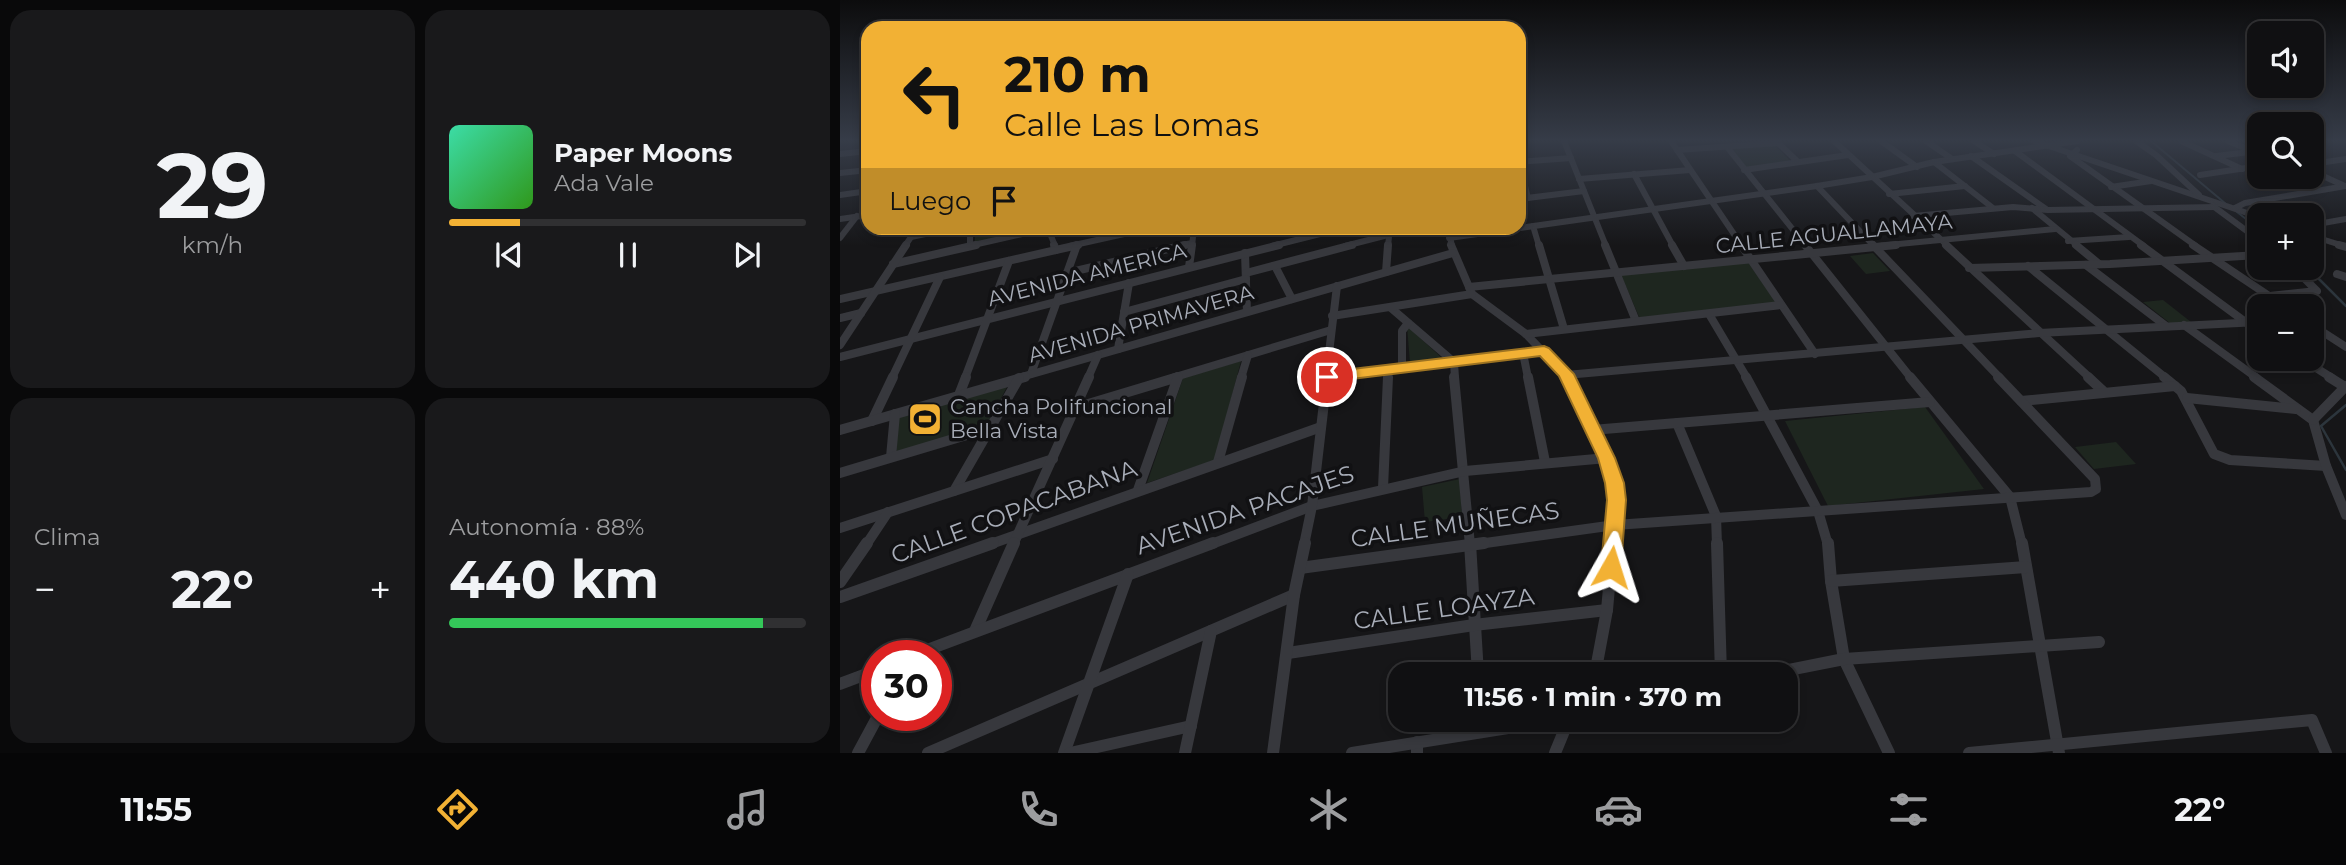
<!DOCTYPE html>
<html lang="es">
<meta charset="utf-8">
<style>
body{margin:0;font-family:Montserrat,sans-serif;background:#19191b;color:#f1f3f6;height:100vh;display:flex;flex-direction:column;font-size:26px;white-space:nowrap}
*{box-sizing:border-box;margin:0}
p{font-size:23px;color:#9c9d9f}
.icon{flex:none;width:38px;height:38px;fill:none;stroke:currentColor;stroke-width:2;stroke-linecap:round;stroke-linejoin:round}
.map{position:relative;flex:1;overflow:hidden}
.side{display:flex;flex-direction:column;gap:10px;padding:10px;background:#09090a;width:840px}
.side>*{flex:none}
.top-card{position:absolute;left:21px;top:21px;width:665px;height:214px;border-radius:21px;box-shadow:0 4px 10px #0003,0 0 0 2px #303032;background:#f2b134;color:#111;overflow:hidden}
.buttons{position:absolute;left:1407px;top:21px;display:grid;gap:14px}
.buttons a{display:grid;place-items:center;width:77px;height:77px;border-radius:14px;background:#101012;box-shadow:0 4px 10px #0003,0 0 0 2px #303032;font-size:35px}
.speed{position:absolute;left:21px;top:640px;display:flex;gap:14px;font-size:35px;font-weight:700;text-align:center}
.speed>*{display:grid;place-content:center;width:91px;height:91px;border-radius:50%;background:#101012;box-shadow:0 4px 10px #0003,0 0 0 2px #303032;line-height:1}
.speed .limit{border:10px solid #d22;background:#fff;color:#111}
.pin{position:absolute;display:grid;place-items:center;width:60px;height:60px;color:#fff;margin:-30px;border:4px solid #fff;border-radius:50%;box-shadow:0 2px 7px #0007}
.me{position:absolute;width:77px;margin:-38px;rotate:6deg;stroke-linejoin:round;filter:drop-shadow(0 0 5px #0008)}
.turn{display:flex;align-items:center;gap:24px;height:147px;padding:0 28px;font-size:32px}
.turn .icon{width:91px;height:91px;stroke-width:2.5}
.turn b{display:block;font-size:49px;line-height:60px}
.then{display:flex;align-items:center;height:66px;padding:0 28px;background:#0003;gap:14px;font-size:26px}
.big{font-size:52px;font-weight:700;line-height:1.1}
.side .tile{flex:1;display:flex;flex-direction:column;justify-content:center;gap:10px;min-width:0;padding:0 24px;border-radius:21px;background:#19191b}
.side .dial{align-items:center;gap:0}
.dial b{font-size:91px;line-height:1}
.song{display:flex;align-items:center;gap:21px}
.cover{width:84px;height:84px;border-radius:10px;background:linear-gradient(135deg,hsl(160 70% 55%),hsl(110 70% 35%))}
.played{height:7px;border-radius:4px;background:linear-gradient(90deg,#f2b134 20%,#303032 20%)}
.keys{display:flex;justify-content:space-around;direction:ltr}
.heat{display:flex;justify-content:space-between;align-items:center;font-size:38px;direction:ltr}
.charge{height:10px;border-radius:5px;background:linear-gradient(90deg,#34c759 88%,#303032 0)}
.side .tiles{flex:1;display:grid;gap:10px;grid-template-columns:repeat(2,1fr)}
.trip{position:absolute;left:548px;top:662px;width:410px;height:70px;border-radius:21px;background:#101012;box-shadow:0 4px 10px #0003,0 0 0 2px #303032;font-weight:700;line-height:70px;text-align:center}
.dock{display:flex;height:112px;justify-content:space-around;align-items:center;background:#060607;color:#9c9d9f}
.dock .icon{width:49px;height:49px}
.dock .selected{color:#f2b134}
.dock b{font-size:32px;color:#f1f3f6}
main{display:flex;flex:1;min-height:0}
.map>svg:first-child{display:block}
</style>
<main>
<section class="side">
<div class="tiles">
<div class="tile dial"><b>29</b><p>km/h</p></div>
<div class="tile">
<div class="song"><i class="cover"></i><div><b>Paper Moons</b><p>Ada Vale</p></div></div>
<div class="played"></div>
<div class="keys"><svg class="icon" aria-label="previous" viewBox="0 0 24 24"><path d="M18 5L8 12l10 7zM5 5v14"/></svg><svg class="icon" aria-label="pause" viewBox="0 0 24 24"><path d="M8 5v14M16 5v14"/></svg><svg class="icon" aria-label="next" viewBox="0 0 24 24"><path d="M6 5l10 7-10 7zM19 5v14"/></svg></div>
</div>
<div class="tile"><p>Clima</p>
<div class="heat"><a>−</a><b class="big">22°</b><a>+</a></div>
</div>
<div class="tile"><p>Autonomía · 88%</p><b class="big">440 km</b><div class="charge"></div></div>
</div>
</section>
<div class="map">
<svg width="1506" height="753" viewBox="0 0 1506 753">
<rect width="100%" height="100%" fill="#161618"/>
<g fill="#1e261f">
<polygon points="934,144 950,161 906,168 890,148"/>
<polygon points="135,228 200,228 135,242"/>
<polygon points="1033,253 1050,271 1026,274 1010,256"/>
<polygon points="908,262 937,304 800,319 781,275"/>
<polygon points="1323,300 1351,322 1331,324 1303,302"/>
<polygon points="567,326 603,359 570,363"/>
<polygon points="401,361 375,460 307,483 343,378"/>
<polygon points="168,385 146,427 56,453 58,417"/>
<polygon points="1085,407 1144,489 988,506 945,421"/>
<polygon points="1276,442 1296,464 1254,469 1235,447"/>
<polygon points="620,479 622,517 585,522 582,487"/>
</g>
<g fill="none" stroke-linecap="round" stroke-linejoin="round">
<g stroke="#2c353c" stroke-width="2">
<polyline points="1311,141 1386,204"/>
<polyline points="1397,212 1419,229"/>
</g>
<g stroke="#2c353c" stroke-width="2.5">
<polyline points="1468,268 1506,306"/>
<polyline points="1506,405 1481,426 1506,470"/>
</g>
<g stroke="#37383d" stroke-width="6">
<polyline points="724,141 766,246"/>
<polyline points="831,141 902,246"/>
<polyline points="936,141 957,161"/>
<polyline points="994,141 1108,246"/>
<polyline points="1041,141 1077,167"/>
<polyline points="1086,141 1112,159"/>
<polyline points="1134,141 1154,154"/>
<polyline points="1194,141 1419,217"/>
<polyline points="1296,141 1316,155 1359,195"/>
<polyline points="1341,141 1402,169"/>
<polyline points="1388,141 1412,151"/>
<polyline points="887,147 966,246"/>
<polyline points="837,150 938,143"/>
<polyline points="1237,150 1230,156 1356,246"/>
<polyline points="1175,151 1304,246"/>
<polyline points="0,154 28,151"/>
<polyline points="1131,156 1206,209"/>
<polyline points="1376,156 1419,151"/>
<polyline points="679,162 731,158"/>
<polyline points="679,162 688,198"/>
<polyline points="1094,162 1153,208"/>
<polyline points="1472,164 1506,159"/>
<polyline points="904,170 1008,155"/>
<polyline points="1472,171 1505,186"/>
<polyline points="0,173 28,170"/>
<polyline points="794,174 833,246"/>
<polyline points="1360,175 1419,166"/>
<polyline points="739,179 850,170"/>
<polyline points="977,186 1034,246"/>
<polyline points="1271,187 1311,181"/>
<polyline points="1049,194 1125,186"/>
<polyline points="0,195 28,191"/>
<polyline points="679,199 744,191"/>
<polyline points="1373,206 1419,240"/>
<polyline points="1192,208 1238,246"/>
<polyline points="1395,208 1405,203 1506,186"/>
<polyline points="1073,216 1173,207 1208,210 1375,207"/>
<polyline points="0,219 28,215"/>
<polyline points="1472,225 1506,219"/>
<polyline points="693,226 699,246"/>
<polyline points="130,228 130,246"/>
<polyline points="208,228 215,246"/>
<polyline points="608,228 612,246"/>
<polyline points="353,234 381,228"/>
<polyline points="1472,236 1504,246"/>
<polyline points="71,237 114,228"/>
<polyline points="0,238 17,216"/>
<polyline points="609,238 977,186 1032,177 1094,162 1238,141"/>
<polyline points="1228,241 1289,237"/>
<polyline points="65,246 77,228"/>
<polyline points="129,246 209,228"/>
<polyline points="230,246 311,228"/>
<polyline points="337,246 352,243"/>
<polyline points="352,246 354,228"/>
<polyline points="432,246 504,228"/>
<polyline points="505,246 548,235"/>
<polyline points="548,246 550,228"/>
<polyline points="1038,246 1215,229"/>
</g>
<g stroke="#37383d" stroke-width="8">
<polyline points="214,245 216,250"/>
<polyline points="611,245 632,294 686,334 728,378"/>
<polyline points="699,245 724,329"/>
<polyline points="765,245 796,321"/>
<polyline points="832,245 844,266"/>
<polyline points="901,245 975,354"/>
<polyline points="965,245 1071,378"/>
<polyline points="1033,245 1160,378"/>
<polyline points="1106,245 1250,378"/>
<polyline points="1236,245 1259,264"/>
<polyline points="1301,245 1419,332"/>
<polyline points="1353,245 1444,306"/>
<polyline points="1499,245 1506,247"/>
<polyline points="405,253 407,312"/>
<polyline points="53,264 136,245"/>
<polyline points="1246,265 1326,326"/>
<polyline points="435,266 452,299"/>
<polyline points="1188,266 1326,378"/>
<polyline points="349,267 352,245"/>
<polyline points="1129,268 1270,264 1419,255"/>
<polyline points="546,272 548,245"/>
<polyline points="227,273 345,245"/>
<polyline points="406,273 512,245"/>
<polyline points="1497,274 1506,277"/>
<polyline points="629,287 1056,245"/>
<polyline points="1430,296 1477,291 1454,268"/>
<polyline points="0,299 238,245"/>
<polyline points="551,308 614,362 615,378"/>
<polyline points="284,312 406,279"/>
<polyline points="869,314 907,378"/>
<polyline points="492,316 632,294"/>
<polyline points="0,318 21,313"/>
<polyline points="1344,325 1417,378"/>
<polyline points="1472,325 1506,347"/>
<polyline points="686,334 941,305"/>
<polyline points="0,345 66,245"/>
<polyline points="278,349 289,283"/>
<polyline points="683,353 688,378"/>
<polyline points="0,357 439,245"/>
<polyline points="1462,359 1492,378"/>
<polyline points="562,368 562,331 568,323"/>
<polyline points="191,374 237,245"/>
<polyline points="726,375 1199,333 1419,322"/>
<polyline points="487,377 704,351"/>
<polyline points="52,378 100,277"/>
<polyline points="125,378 169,261"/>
<polyline points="178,378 613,253"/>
<polyline points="248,378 258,355"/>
<polyline points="332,378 491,330"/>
<polyline points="401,378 408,355"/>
<polyline points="486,378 497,286"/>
<polyline points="548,378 548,370"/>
</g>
<g stroke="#37383d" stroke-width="10">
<polyline points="614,377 630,545"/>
<polyline points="688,377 705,462"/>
<polyline points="727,377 767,458 775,483 773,545"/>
<polyline points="906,377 978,511 988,545"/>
<polyline points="1070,377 1170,497 1182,545"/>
<polyline points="1248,377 1263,391"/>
<polyline points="1324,377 1341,391 1374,454 1390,460 1486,466"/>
<polyline points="1414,377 1473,420 1486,466 1506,515"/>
<polyline points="1489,377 1505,387"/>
<polyline points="119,395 126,377"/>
<polyline points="1347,398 1456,409"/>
<polyline points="1181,401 1335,386"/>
<polyline points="235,408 338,377"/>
<polyline points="1473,420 1506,386"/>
<polyline points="32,421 53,377"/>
<polyline points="837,423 876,516 877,545"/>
<polyline points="0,430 185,377"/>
<polyline points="752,430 1090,402"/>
<polyline points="51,457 55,414"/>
<polyline points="378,462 402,377"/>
<polyline points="0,473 150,428"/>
<polyline points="543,488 548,377"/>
<polyline points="298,490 338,377"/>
<polyline points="114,491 179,378"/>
<polyline points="0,528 213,459"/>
<polyline points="26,545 48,512"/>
<polyline points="148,545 481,427"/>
<polyline points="173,545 249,377"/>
<polyline points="369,545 472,506 625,471 767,458"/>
<polyline points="464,545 472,506 487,377"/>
<polyline points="631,545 775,525 1251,492 1256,489 1255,479 1158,377"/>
</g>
<g stroke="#37383d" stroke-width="12">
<polyline points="630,543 638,674"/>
<polyline points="877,543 881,674"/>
<polyline points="988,543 991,581 1004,659 1049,753"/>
<polyline points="1182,543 1219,753"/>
<polyline points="460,568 644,543"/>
<polyline points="991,581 1186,567"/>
<polyline points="0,582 27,543"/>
<polyline points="0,597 153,543"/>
<polyline points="135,631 174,543"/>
<polyline points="448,653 634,625 767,610"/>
<polyline points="71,656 373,543"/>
<polyline points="755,674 767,610 773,543"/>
<polyline points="929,674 1004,659 1259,642"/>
<polyline points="0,684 37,670"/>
<polyline points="641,719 642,731"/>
<polyline points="577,742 577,753"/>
<polyline points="18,753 38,716"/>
<polyline points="88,753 454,595"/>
<polyline points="224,753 288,574"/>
<polyline points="230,753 351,726"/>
<polyline points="345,753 371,631"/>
<polyline points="433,753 454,595 465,543"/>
<polyline points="512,753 724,719"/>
<polyline points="715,753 729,719"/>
<polyline points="1129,753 1472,720 1486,753"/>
</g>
</g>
<linearGradient id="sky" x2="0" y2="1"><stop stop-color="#0c0c0d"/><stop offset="0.57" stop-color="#363c48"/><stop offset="1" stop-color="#363c48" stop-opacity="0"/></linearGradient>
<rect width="1506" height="246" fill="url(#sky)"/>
<polygon fill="#f2b134" stroke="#9d7322" stroke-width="2" points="704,346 709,348 734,374 775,458 784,483 786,500 781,567 778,573 771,575 764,573 761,567 767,500 765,483 758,458 719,376 700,356 487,382 479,377 487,372"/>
<defs>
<g id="stadium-square" transform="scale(1.75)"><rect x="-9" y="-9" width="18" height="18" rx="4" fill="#f2b134" stroke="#111113"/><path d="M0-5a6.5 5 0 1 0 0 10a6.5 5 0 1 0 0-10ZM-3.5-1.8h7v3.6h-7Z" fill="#111"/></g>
</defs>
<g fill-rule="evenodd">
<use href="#stadium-square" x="85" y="419"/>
</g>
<g text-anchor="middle" stroke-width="7" stroke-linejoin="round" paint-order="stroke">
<g font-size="21" fill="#a8adb8" stroke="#111113">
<text transform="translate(994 234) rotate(-6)" y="7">CALLE AGUALLAMAYA</text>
<text transform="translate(247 275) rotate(-14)" y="7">AVENIDA AMERICA</text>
<text transform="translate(301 324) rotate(-16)" y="7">AVENIDA PRIMAVERA</text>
</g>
<g font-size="21" fill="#a8adb8" stroke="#111113" text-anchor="start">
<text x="110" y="414">Cancha Polifuncional<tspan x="110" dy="24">Bella Vista</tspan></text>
</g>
<g font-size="24" fill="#a8adb8" stroke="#111113">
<text transform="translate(405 510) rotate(-19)" y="8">AVENIDA PACAJES</text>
<text transform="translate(174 512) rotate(-20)" y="8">CALLE COPACABANA</text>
<text transform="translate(615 525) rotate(-8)" y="8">CALLE MUÑECAS</text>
<text transform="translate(604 609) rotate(-8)" y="8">CALLE LOAYZA</text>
</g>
</g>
</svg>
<div class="buttons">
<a><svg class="icon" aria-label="sound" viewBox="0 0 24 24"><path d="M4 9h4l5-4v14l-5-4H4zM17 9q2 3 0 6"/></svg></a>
<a><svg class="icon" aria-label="search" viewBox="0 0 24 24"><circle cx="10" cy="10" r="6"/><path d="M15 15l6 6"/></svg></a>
<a>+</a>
<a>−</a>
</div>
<div class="speed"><div class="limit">30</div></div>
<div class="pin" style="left:487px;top:377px;background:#d93025"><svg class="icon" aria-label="arrive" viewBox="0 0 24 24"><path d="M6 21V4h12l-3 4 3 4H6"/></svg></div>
<svg class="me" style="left:771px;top:567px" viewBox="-20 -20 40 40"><path d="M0-17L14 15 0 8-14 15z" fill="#f2b134" stroke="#fff" stroke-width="4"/></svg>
<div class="trip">11:56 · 1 min · 370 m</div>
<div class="top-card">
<div class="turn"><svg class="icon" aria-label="left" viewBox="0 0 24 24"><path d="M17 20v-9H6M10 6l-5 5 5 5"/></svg><div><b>210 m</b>Calle Las Lomas</div></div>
<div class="then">Luego<svg class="icon" aria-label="arrive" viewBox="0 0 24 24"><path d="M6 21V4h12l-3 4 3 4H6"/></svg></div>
</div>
</div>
</main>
<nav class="dock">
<b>11:55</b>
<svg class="icon selected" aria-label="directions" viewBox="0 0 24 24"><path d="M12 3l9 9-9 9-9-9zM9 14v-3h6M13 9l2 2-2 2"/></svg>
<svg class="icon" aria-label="music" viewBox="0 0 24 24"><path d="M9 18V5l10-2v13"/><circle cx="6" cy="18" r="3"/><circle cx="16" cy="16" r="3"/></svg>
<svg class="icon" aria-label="phone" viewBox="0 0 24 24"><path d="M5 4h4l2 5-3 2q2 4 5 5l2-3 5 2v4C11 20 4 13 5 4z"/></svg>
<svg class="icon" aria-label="climate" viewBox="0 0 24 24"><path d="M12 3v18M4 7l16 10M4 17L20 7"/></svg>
<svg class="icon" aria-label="car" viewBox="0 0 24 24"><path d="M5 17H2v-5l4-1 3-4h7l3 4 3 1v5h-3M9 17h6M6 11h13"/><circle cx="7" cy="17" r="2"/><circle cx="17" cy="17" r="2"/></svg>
<svg class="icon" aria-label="filters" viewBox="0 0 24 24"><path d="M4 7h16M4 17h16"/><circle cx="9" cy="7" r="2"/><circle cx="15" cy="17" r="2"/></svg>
<b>22°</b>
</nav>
